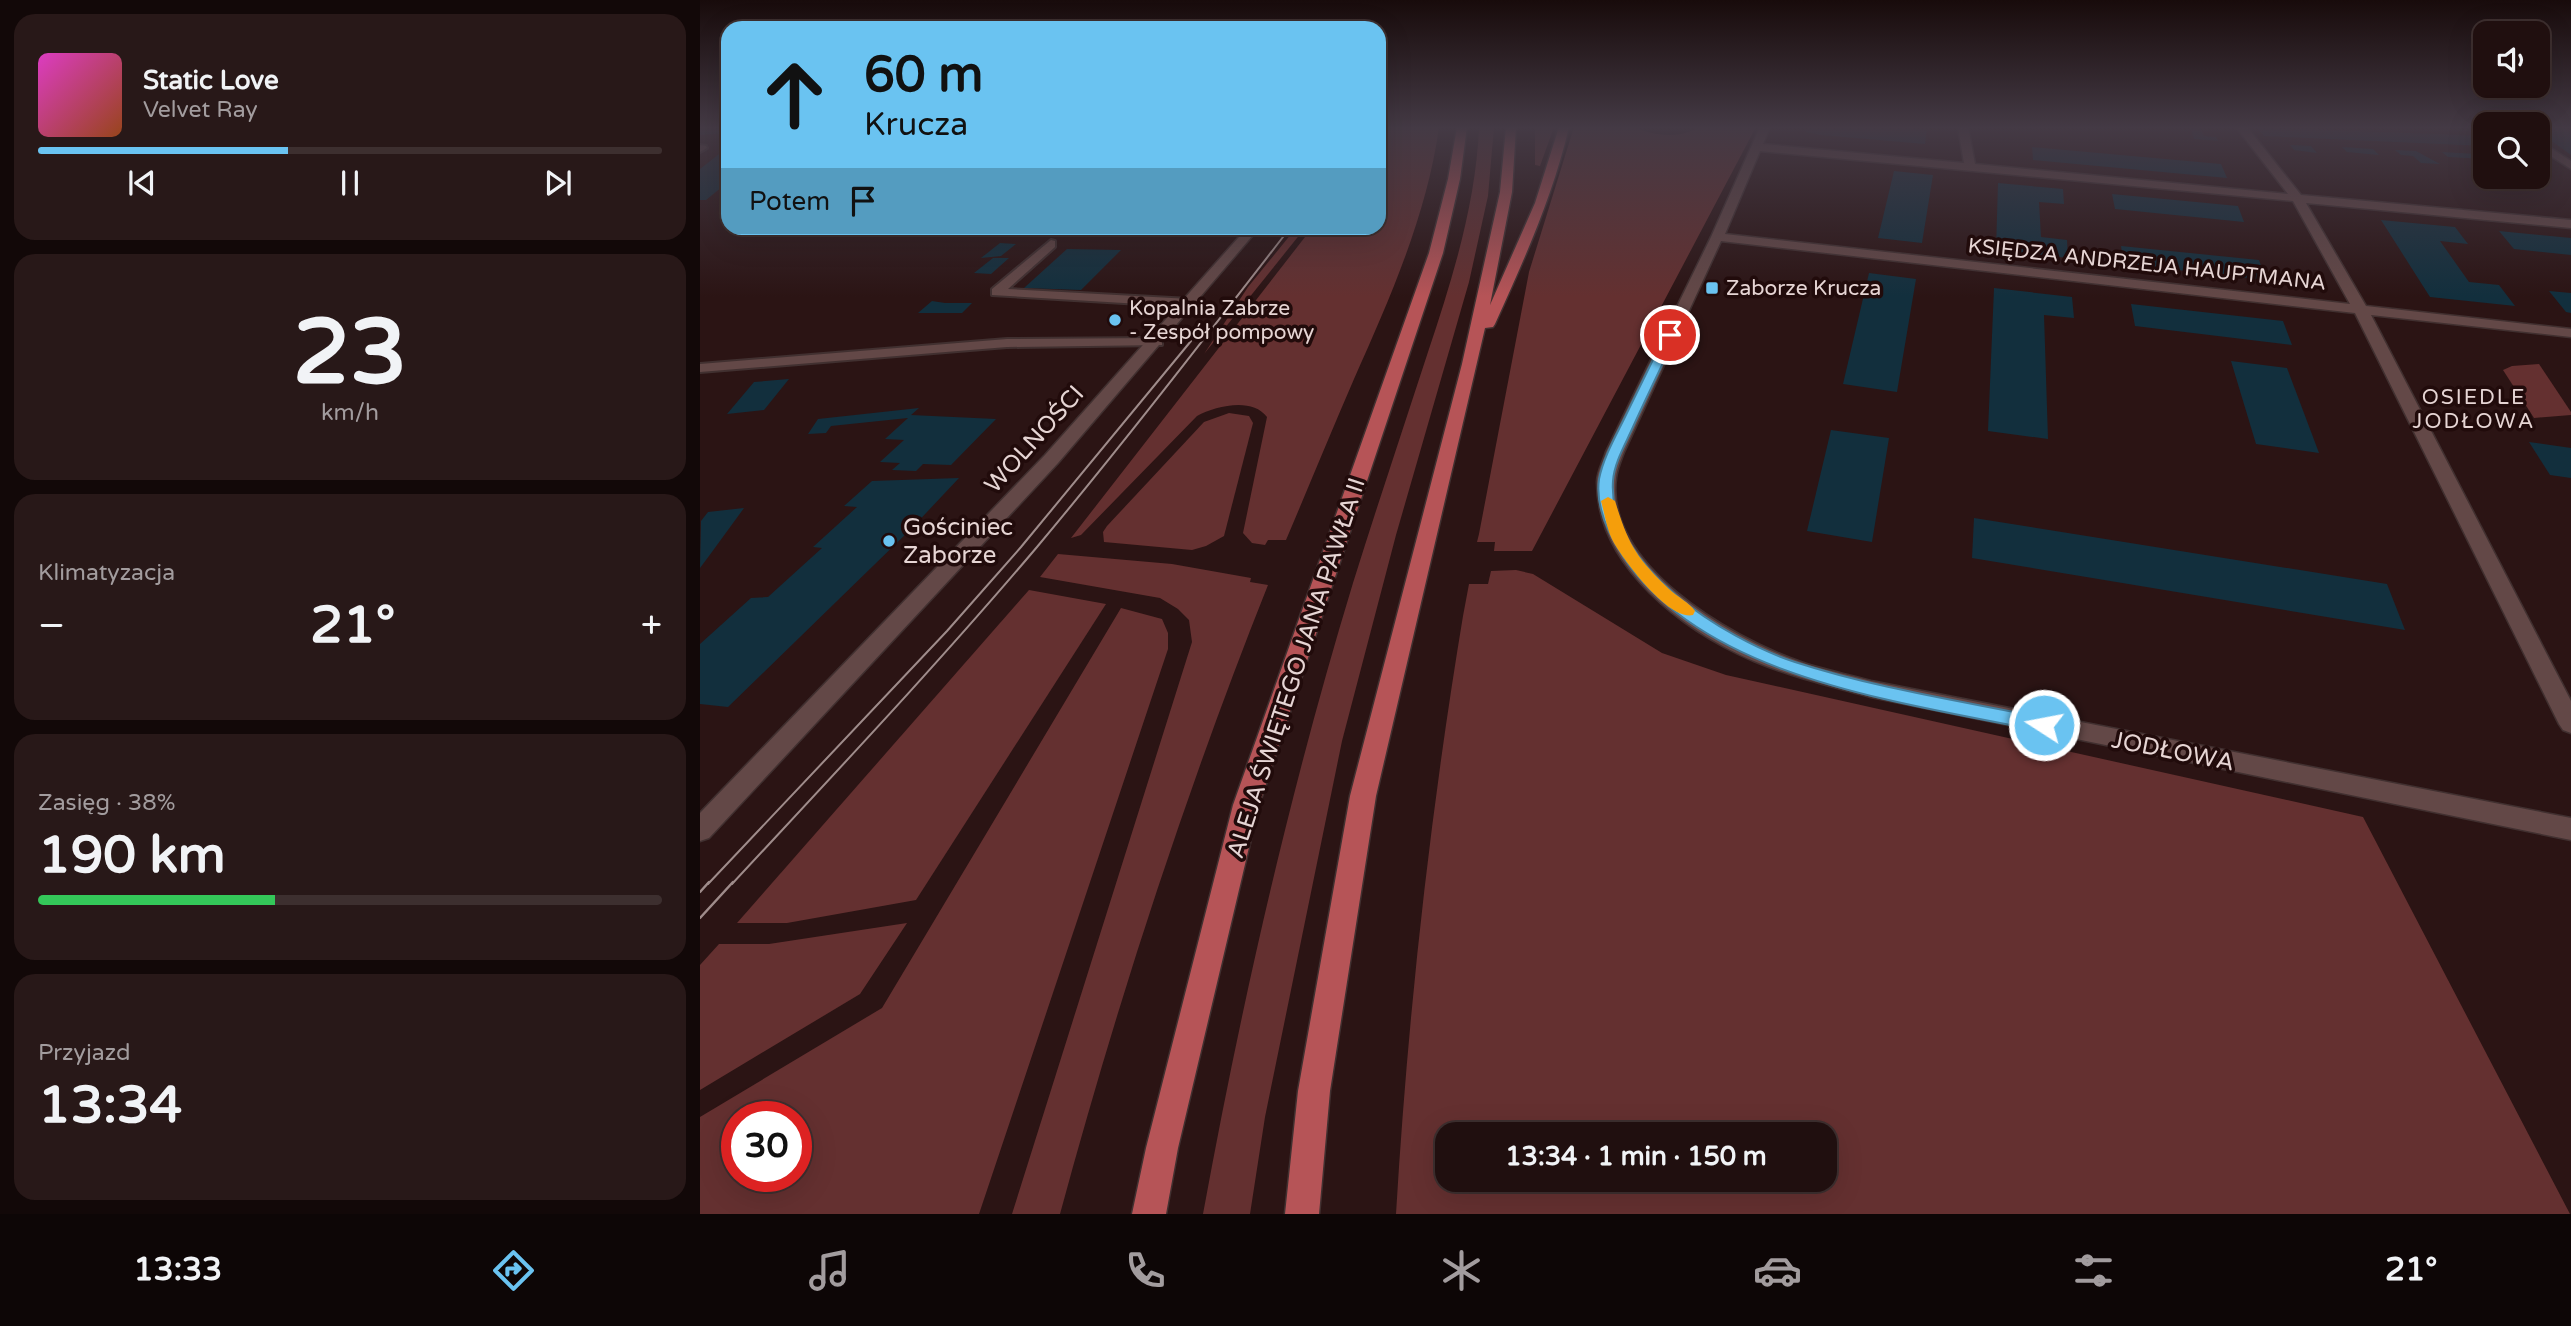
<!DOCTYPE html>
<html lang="pl">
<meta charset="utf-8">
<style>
body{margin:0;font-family:"Varela Round",sans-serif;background:#281818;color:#f1f3f6;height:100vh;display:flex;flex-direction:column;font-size:26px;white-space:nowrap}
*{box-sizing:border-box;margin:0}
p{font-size:23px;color:#a29c9e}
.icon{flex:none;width:38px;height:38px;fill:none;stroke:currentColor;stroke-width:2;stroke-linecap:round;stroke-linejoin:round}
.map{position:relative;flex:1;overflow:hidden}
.side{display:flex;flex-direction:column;gap:14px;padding:14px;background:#120808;width:700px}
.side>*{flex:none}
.banner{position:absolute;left:21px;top:21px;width:665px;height:214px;border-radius:21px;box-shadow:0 7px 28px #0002,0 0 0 2px #3d2f2f;background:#6ac3f1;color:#111;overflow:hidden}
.tools{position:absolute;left:1773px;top:21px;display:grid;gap:14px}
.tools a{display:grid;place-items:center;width:77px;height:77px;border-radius:14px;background:#200f0f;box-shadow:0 7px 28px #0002,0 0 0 2px #3d2f2f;font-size:35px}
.speed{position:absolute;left:21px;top:1101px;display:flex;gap:14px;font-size:35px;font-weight:700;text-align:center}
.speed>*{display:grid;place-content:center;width:91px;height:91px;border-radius:50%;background:#200f0f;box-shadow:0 7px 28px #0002,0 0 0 2px #3d2f2f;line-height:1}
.speed .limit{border:10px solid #d22;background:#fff;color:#111}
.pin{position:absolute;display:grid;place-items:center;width:60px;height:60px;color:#fff;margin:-30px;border:4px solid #fff;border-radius:50%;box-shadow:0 2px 7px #0007}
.me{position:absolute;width:77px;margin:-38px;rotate:281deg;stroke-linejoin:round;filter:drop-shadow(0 0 5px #0008)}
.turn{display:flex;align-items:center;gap:24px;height:147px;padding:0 28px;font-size:32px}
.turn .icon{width:91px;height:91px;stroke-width:2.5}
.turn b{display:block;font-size:49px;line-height:60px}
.then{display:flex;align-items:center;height:66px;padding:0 28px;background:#0003;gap:14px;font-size:26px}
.big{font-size:52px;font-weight:800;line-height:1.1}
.side .widget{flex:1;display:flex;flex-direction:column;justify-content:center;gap:10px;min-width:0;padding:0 24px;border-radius:21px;background:#281818}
.side .dial{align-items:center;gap:0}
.dial b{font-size:91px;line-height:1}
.song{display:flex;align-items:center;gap:21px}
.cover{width:84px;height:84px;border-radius:10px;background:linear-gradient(135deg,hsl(310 70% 55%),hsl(20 70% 35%))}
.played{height:7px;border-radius:4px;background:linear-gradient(90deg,#6ac3f1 40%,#3d2f2f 40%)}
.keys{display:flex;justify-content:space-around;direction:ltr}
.heat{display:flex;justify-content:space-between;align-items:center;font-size:38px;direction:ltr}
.charge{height:10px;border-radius:5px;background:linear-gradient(90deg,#34c759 38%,#3d2f2f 0)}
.trip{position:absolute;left:735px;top:1122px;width:402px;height:70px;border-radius:21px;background:#200f0f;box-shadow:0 7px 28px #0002,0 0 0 2px #3d2f2f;font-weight:800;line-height:70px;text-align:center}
.tab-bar{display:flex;height:112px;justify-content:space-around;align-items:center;background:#0d0606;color:#a29c9e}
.tab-bar .icon{width:49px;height:49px}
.tab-bar .on{color:#6ac3f1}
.tab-bar b{font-size:32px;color:#f1f3f6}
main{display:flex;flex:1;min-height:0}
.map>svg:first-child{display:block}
</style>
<main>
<section class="side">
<div class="widget">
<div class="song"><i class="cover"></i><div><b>Static Love</b><p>Velvet Ray</p></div></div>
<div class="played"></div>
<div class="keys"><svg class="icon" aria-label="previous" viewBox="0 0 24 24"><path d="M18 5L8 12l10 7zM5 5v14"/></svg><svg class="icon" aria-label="pause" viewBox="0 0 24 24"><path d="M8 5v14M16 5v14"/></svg><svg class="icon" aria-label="next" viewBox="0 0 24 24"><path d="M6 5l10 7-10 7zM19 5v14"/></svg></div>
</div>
<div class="widget dial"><b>23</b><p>km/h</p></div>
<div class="widget"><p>Klimatyzacja</p>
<div class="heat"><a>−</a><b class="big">21°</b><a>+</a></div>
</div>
<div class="widget"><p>Zasięg · 38%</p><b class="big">190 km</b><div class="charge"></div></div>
<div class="widget"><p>Przyjazd</p><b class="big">13:34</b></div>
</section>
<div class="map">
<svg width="1871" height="1214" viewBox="0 0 1871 1214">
<rect width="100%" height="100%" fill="#2b1414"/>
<g fill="#643030" fill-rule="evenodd">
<path d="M679,127H739C727,215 690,298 654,379C631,432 609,486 586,540H568L565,545L552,543L543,533L567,417C552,397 516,406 497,416L381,535L371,538L612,228H679Z"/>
<path d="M779,127H794L788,196L769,282L696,535L642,741L565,1117L550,1214H503C542,1001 590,790 653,583C677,506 703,429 728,352C752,280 776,204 779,127Z"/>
<polygon points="835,127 854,127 840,166 835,165"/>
<path d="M874,127H936C950,136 984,139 997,127H1056L832,551H794L795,542H777L779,534L829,272Z"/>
<polygon points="596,228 605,228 504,354 548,287"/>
<polygon points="1839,364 1871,412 1871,415 1834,418 1803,370 1812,366"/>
<polygon points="529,413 549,416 553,423 524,536 506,546 492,550 404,542 403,532 407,526 504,422"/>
<path d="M358,554L472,564L551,578L550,582L568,585C486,791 418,1000 360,1214H312L492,642L489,620L478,609L460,598L340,577Z"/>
<path d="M816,570L833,574L962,653L1026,675L1663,817L1870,1214H696C708,1013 730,815 763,616L769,584H788L791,571ZM747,1134H1125V1180H747Z"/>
<polygon points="329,590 406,604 216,900 87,923 37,923"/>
<path d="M421,608L462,619L468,633V649L279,1214H0V1117L182,1008ZM37,1116H96V1176H37Z"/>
<polygon points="207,923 160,994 0,1090 0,965 19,944 69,944"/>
</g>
<g fill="#122f3d">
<polygon points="0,127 28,127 28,133 0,135"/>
<polygon points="1107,127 1208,127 1227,129 1225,144 1121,135 1105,132"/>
<polygon points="1490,127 1500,127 1504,136 1516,137 1518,141 1494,139"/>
<polygon points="1556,127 1785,136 1785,146 1564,136"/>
<polygon points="1838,127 1862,127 1871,133 1871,155 1838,131"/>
<polygon points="1590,145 1611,146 1617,153 1594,150"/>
<polygon points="28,147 28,182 6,200 0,200 0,169"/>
<polygon points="1332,147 1521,164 1527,178 1333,160"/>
<polygon points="1642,147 1673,149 1679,155 1647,152"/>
<polygon points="1695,150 1716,151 1740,164 1721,163 1713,156 1701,155"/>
<polygon points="1742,152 1777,154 1785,156 1785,159 1748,157"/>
<polygon points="1194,171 1233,175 1222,243 1178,238"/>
<polygon points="1298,183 1363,189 1364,204 1339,202 1341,237 1367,240 1368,258 1296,250"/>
<polygon points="1412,194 1538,206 1544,222 1415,209"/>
<polygon points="1681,220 1755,227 1768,244 1740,241 1769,282 1799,285 1815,306 1730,297"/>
<polygon points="168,229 164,234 134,237 139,232"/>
<polygon points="1799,231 1871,238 1871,255 1814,249"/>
<polygon points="300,243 316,244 301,256 281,258"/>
<polygon points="1421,246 1559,260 1566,280 1424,264"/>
<polygon points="367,249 421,250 381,290 324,288"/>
<polygon points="293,258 309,258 291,274 274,273"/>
<polygon points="1169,273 1216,279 1197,392 1143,384"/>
<polygon points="1294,288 1372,297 1374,318 1344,315 1348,439 1288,431"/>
<polygon points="1849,291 1871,293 1871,313 1866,312"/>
<polygon points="232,301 245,303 272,303 262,313 218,313"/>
<polygon points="1431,304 1583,321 1592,345 1435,326"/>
<polygon points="1531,361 1587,368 1619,453 1556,444"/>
<polygon points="89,379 64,410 27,414 54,382"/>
<polygon points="219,408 211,415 296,419 251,465 223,464 216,471 192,470 200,463 180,462 204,440 185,439 208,418 131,426 126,433 108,434 118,419"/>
<polygon points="1131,430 1189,438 1172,542 1107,531"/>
<polygon points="1829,442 1871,448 1871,478 1850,475"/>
<polygon points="259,478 211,529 28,707 0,704 0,644 51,598 68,597 122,548 113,547 157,507 144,506 172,481"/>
<polygon points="44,508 9,556 0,568 1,521 8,512"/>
<polygon points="1274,518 1687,584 1705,630 1272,558"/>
</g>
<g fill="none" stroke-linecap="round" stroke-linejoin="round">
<g stroke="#413030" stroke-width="4">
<g id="service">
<polygon points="0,145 6,146 7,148 0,152"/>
<polygon points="351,240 355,241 355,247 308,289 490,299 497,303 490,307 292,295 292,289"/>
<polygon points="457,338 462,339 462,345 307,347 0,372 0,364 307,339"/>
</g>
</g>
<g stroke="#413030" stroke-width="3">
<g id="minor">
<path d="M1060,127H1070L1063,144L1264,163L1258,127H1268L1275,164L1588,194L1536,127H1547L1601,195L1871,220V228L1606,203L1666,306L1871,329V337L1671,315L1871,701V733L1863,730L1859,724L1655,313L1021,241L924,452C921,460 917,469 916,478C904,564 1030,637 1098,661C1122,670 1147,674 1171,681L1871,818V840L1171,697C1131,686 1092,677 1054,661C984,631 897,567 897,482C897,472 903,462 906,452L1011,237ZM1060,151L1593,201L1650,304L1025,234Z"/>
<polygon points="1774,127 1785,127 1785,131 1775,129"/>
<polygon points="1838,140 1871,161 1871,169 1838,148"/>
</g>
</g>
<g stroke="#413030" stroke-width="3">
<polygon id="tertiary" points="547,228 559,228 358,463 9,838 0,841 0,813 345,455"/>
</g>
<g stroke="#413030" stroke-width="3">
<g id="primary">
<polygon points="757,127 767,127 760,179 743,253 559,805 478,1148 466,1214 432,1214 446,1148 533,805 729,253 748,179"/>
<path d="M806,127H816L812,192L790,305L835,203L859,127H869C853,196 824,260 795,324L793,327L785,328L676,796L630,1091L619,1214H585L598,1091L650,796L762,364L800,192Z"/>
</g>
</g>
<use href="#service" fill="#634847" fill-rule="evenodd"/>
<use href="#minor" fill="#634847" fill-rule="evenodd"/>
<use href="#tertiary" fill="#634847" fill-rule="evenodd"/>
<use href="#primary" fill="#b65457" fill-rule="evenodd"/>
<g stroke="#9f8c8b" stroke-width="2">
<polyline points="8,884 247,631 321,547 491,341"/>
<path d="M32,884C135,773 239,663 337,547C424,443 507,335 590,228"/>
</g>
<g stroke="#9f8c8b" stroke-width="2.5">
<polyline points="0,892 9,882"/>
<polyline points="0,918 33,882"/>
</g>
</g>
<linearGradient id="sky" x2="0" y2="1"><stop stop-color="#180b0b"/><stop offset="0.43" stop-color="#443a45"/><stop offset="1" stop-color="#443a45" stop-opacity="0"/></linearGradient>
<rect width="1871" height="297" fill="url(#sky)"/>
<path fill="#6ac3f1" stroke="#457f9d" stroke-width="2" d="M970,332L976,335C962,366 947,396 933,427C926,443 914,463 913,481C907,566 1025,639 1095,662C1175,688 1261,701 1344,718L1350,720L1353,725L1350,730L1344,732C1209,703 1008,681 924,558C910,537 895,507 899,479C903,459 914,439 923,421C937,392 951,364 965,335Z"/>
<path fill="#f59e0b" d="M908,497L915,501C929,546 936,557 969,589C977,597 989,602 995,611L993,615C969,621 925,562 914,543C907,531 905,515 901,501Z"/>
<g fill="#6ac3f1" stroke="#210b0b" stroke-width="2.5">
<rect x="1005" y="281" width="14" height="14" rx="3.5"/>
<circle cx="415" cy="320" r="7"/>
<circle cx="189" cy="541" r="7"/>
</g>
<g text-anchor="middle" stroke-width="7" stroke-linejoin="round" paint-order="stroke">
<g font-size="21" fill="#e6d5d4" stroke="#210b0b">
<text transform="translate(1447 264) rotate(6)" y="7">KSIĘDZA ANDRZEJA HAUPTMANA</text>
</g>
<g font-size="21" fill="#e6d5d4" stroke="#210b0b" text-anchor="start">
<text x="1026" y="295">Zaborze Krucza</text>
<text x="429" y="315">Kopalnia Zabrze<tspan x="429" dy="24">- Zespół pompowy</tspan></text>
</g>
<g font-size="21" letter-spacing="2" fill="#e6d5d4" stroke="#210b0b">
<text x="1774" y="404">OSIEDLE<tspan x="1774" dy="24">JODŁOWA</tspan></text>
</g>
<g font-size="24" fill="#e6d5d4" stroke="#210b0b">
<text transform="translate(334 439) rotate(-48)" y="8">WOLNOŚCI</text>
<text transform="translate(596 668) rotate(-72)" y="8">ALEJA ŚWIĘTEGO JANA PAWŁA II</text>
<text transform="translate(1473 751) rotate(11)" y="8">JODŁOWA</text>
</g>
<g font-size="24" fill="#e6d5d4" stroke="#210b0b" text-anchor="start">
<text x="203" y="535">Gościniec<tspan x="203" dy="28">Zaborze</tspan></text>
</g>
</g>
</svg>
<div class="tools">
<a><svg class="icon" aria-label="sound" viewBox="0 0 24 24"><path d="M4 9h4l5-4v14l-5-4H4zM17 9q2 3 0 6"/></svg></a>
<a><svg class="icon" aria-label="search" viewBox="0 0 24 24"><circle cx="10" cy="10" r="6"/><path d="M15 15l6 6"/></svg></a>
</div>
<div class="speed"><div class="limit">30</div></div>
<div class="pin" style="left:970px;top:335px;background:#d93025"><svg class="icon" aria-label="arrive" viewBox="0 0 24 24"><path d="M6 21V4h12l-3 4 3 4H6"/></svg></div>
<svg class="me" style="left:1344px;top:725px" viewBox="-20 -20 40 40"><circle r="17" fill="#6ac3f1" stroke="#fff" stroke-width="3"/><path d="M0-11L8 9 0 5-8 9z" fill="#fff"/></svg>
<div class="trip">13:34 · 1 min · 150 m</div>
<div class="banner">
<div class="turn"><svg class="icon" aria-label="ahead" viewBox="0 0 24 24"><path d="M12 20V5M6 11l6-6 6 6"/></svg><div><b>60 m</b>Krucza</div></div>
<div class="then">Potem<svg class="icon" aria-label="arrive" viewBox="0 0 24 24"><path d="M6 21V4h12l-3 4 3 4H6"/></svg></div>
</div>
</div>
</main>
<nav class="tab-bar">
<b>13:33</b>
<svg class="icon on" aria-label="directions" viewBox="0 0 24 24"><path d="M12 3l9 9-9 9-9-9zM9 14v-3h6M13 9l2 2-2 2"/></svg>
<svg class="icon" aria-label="music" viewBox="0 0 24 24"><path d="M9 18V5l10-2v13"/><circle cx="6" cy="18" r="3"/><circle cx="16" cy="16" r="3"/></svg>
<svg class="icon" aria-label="phone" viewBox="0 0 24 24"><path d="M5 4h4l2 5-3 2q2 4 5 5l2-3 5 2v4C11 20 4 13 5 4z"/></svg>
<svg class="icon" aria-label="climate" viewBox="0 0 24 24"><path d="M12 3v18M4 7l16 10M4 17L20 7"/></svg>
<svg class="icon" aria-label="car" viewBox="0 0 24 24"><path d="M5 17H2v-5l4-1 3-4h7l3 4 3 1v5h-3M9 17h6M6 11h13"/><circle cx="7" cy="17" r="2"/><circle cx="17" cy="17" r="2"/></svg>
<svg class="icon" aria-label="filters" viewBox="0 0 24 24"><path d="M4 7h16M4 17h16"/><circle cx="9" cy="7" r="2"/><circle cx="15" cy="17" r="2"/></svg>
<b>21°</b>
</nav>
